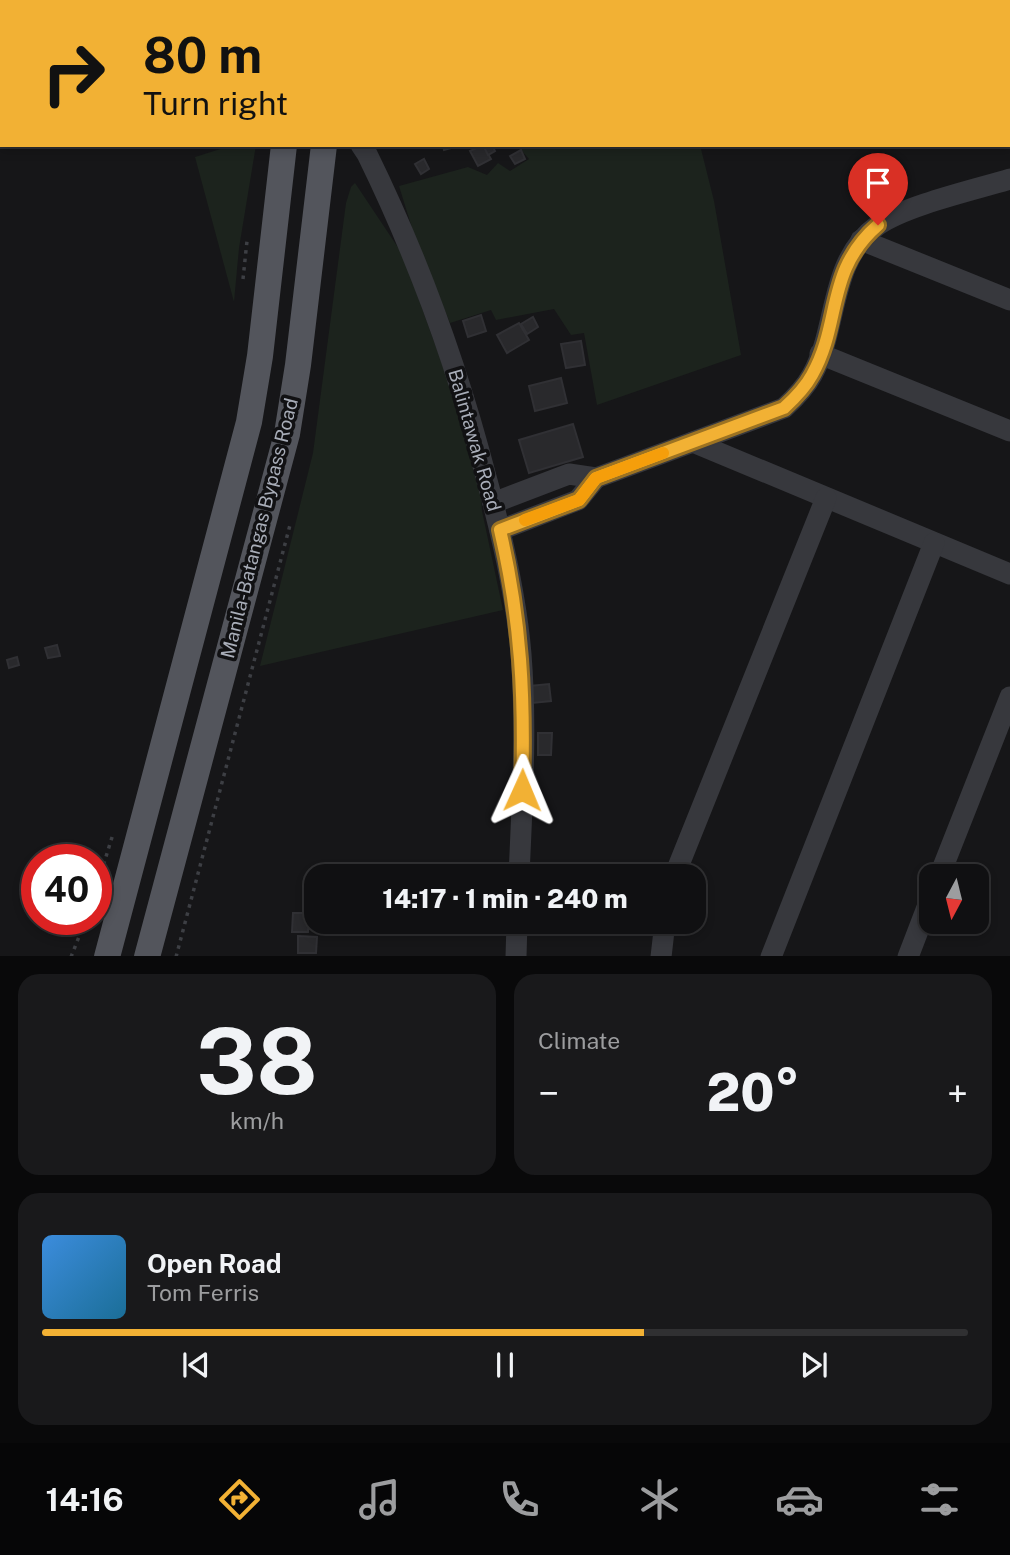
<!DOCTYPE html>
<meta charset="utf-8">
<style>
body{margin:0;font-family:"Public Sans",sans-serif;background:#19191b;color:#f1f3f6;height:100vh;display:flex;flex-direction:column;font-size:26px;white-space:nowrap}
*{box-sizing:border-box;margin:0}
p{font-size:23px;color:#9c9d9f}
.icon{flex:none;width:38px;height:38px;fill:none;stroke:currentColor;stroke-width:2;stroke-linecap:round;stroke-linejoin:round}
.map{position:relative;height:956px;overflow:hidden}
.panel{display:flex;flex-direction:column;gap:18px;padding:18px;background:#09090a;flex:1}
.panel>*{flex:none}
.banner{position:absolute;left:0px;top:0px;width:1012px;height:147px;box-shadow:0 4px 10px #0003,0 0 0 2px #303032;background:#f2b134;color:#111;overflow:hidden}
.needle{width:46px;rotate:187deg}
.tools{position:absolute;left:919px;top:864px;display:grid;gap:14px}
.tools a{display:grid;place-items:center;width:70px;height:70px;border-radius:14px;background:#101012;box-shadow:0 4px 10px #0003,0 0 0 2px #303032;font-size:35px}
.speed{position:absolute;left:21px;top:844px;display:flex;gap:14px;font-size:35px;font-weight:700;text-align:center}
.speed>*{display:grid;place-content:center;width:91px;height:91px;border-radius:50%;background:#101012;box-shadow:0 4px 10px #0003,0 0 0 2px #303032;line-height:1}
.speed .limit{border:10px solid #d22;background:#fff;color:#111}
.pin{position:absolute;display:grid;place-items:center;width:60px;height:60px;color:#fff;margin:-72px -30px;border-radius:50% 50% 50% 0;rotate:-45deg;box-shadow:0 0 7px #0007}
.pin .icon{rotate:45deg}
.me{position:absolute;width:77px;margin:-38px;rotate:1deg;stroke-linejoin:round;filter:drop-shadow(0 0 5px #0008)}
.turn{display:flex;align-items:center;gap:24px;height:147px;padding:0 28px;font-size:32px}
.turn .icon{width:91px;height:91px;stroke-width:2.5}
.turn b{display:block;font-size:49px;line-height:60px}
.big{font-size:52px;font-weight:800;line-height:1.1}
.panel .widget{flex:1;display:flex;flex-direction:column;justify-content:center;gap:10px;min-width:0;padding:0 24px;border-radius:21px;background:#19191b}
.panel .dial{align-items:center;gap:0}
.dial b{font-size:91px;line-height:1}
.song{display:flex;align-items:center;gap:21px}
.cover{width:84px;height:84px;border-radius:10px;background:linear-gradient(135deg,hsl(210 70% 55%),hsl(200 70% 35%))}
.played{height:7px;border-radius:4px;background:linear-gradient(90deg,#f2b134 65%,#303032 65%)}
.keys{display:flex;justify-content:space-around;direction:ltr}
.heat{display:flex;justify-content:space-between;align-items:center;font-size:38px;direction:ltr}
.panel .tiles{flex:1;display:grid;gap:18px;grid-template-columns:1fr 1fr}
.widget:last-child{grid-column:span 2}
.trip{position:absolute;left:304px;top:864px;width:402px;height:70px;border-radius:21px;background:#101012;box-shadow:0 4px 10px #0003,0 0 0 2px #303032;font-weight:800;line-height:70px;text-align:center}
.dock{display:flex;height:112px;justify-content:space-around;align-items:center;background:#060607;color:#9c9d9f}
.dock .icon{width:49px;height:49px}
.dock .current{color:#f2b134}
.dock b{font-size:32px;color:#f1f3f6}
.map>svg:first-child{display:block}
</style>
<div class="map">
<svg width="1010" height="957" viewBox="0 0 1010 957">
<rect width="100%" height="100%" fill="#161618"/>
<g fill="#1c231d">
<polygon points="233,145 256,145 239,248 234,302 195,157"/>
<polygon points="517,145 700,145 714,201 741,355 597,405 584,333 571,335 554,309 496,320 491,310 450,323 412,228 399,186 468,167 487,175 498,163 510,171 529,159"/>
<polygon points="355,183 403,255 446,375 481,496 482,511 503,610 260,666 313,453 346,203 351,187"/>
</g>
<g fill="#29292c" stroke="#303034" stroke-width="2">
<rect x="600" y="0" width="47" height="2"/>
<polygon points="443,145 462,145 444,150"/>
<polygon points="483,145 491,159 478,166 470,151"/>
<polygon points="483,145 492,145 495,151 488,155"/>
<polygon points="521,150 525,159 515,164 510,156"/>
<polygon points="424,159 429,169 421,174 415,164"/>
<polygon points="481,315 486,331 468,337 463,321"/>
<polygon points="533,317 538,327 527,334 521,324"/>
<polygon points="519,323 529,340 507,353 497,335"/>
<polygon points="581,341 585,365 566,368 561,344"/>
<polygon points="561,378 567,403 535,411 529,386"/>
<polygon points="573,424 583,457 529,473 519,440"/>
<polygon points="57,645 60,656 48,658 45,648"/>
<polygon points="17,657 19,665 9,668 7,660"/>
<polygon points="549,684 551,701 532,703 530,686"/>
<polygon points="538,733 552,733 551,755 538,755"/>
<polygon points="293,913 309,913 308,932 292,932"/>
<polygon points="298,936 317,937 316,953 298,953"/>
</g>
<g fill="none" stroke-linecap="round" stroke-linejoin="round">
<g stroke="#3d3f44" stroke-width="3.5" stroke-dasharray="3.5 5" stroke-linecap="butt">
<polyline points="243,279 247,241"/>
<polyline points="96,889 113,834"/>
<polyline points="71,957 86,919"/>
<polyline points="176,957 290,525"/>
</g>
<g stroke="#37383d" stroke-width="21">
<path d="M361,145L367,154C418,258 457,365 486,477C502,535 516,594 521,654C527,728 522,803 519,877"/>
<polyline points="861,240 1010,300"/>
<polyline points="820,354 1010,431"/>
<polyline points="693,442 1010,574"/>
<path d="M493,503L569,474L596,478L784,408C795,398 805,388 812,375C839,327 828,261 878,225C907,205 974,190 1010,179"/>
<polyline points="500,530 578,500 596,478"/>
<polyline points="674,877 826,498"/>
<polyline points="939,877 1010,697"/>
<polyline points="516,957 517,922"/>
<polyline points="661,957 665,922"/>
<polyline points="771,957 934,543"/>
<polyline points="908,957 931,897"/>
</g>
<g stroke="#53555c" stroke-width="26">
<polyline points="303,2 303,0"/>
<polyline points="342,2 343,0"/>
<polyline points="107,957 249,422 260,356 284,145"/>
<polyline points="147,957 287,434 298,365 324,145"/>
</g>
</g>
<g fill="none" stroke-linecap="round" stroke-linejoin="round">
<g stroke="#9d7322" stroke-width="18">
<path id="route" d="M522,790C525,698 521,620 500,530L579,500L596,478L784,408C795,398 805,388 812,375C842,322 825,271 878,225"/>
</g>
<use href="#route" stroke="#f2b134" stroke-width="12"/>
<polyline stroke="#f59e0b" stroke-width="12" points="525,520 579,500 596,478 663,453"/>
</g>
<g text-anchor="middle" stroke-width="7" stroke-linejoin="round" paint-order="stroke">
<g font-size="19" fill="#a8adb8" stroke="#111113">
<text transform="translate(475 440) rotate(74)" y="7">Balintawak Road</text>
<text transform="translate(259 528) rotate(-76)" y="7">Manila-Batangas Bypass Road</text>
</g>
</g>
</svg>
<div class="tools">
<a><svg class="needle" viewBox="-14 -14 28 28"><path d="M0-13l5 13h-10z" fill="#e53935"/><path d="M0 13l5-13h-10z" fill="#9c9d9f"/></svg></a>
</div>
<div class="speed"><div class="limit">40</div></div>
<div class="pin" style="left:878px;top:225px;background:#d93025"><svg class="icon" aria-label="arrive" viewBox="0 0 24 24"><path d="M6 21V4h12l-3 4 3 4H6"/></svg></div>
<svg class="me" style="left:522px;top:790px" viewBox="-20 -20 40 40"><path d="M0-17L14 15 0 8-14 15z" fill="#f2b134" stroke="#fff" stroke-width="4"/></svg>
<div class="trip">14:17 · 1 min · 240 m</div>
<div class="banner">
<div class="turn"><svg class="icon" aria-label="right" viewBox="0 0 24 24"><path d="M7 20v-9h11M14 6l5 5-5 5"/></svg><div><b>80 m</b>Turn right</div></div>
</div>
</div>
<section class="panel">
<div class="tiles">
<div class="widget dial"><b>38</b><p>km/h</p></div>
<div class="widget"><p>Climate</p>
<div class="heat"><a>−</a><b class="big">20°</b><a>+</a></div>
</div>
<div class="widget">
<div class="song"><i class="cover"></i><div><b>Open Road</b><p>Tom Ferris</p></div></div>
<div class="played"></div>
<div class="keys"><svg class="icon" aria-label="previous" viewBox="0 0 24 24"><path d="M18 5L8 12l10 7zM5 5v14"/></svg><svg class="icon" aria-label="pause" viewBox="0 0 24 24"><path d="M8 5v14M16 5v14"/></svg><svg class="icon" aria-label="next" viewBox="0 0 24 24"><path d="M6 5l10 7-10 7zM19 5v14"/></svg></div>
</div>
</div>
</section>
<nav class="dock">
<b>14:16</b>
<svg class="icon current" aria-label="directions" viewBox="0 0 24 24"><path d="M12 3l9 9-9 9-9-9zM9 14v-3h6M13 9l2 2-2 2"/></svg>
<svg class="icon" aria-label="music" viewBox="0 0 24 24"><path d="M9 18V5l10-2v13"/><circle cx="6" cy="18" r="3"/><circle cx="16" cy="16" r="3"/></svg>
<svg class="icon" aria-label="phone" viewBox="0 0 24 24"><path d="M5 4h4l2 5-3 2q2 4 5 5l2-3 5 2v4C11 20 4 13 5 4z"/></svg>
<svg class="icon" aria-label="climate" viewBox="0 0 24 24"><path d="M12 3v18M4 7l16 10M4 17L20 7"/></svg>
<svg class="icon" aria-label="car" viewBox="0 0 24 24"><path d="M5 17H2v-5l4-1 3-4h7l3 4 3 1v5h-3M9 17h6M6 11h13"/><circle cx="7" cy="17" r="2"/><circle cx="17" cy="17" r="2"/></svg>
<svg class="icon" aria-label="filters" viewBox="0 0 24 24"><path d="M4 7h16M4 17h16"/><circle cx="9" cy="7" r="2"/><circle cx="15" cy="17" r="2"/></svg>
</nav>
